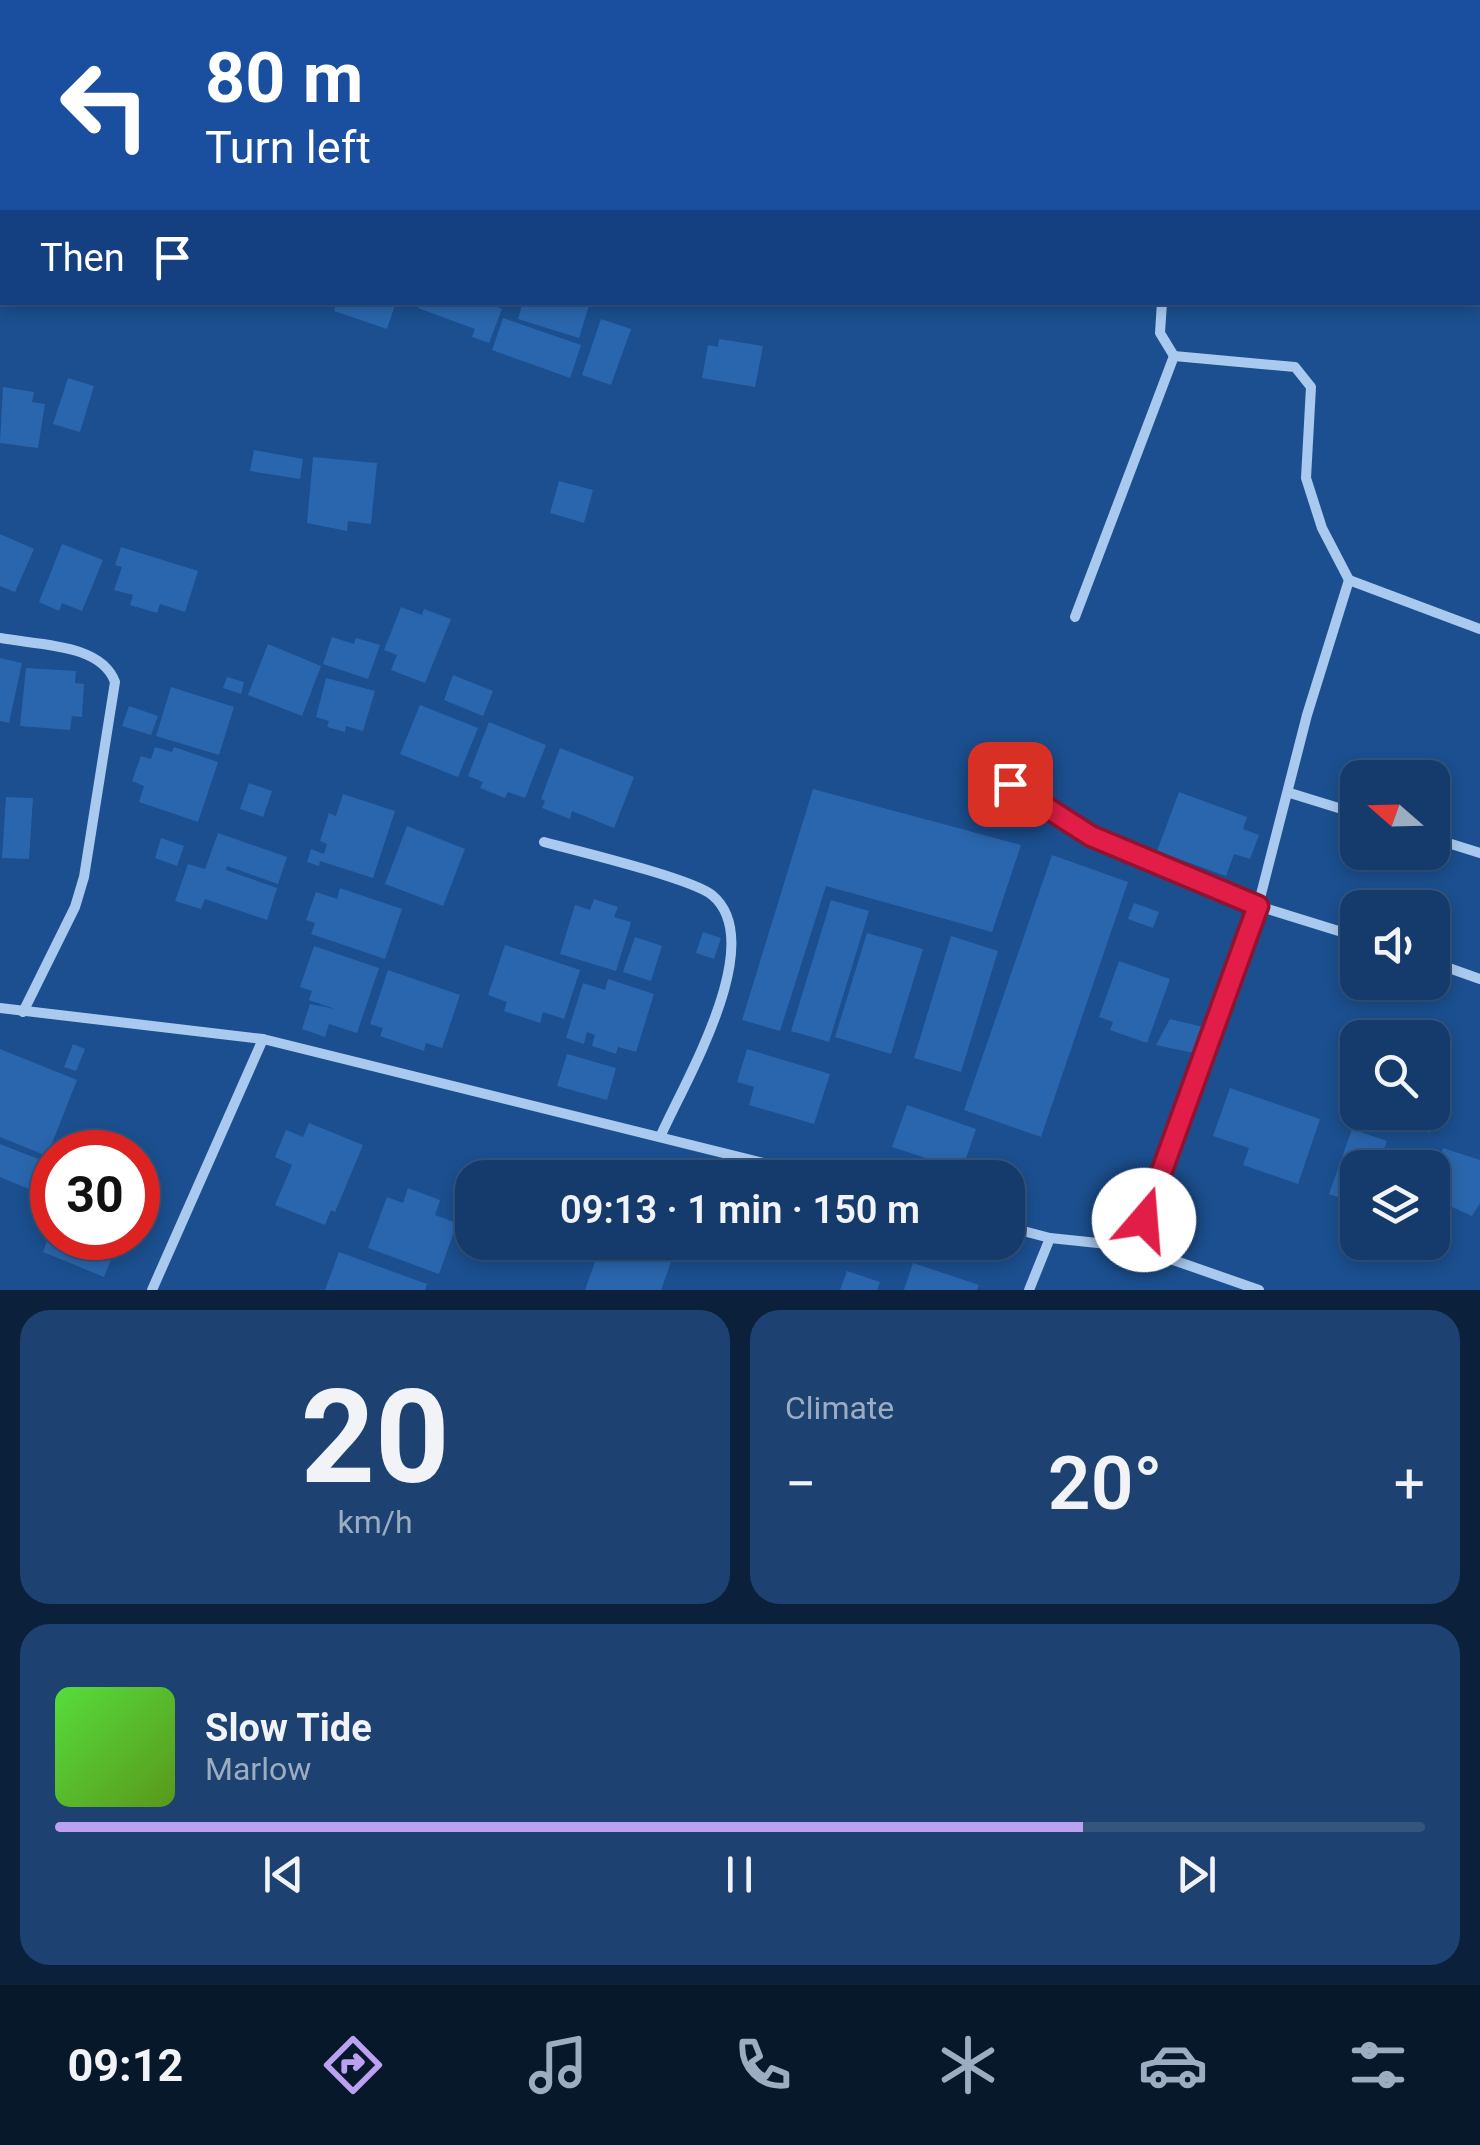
<!DOCTYPE html>
<meta charset="utf-8">
<style>
body{margin:0;font-family:Roboto,sans-serif;background:#1d4271;color:#f1f3f6;height:100vh;display:flex;flex-direction:column;font-size:38px;white-space:nowrap}
*{box-sizing:border-box;margin:0}
p{font-size:32px;color:#9dadc1}
.icon{flex:none;width:55px;height:55px;fill:none;stroke:currentColor;stroke-width:2;stroke-linecap:round;stroke-linejoin:round}
.map{position:relative;height:1290px;overflow:hidden}
.panel{display:flex;flex-direction:column;gap:20px;padding:20px;background:#0b203b;flex:1}
.panel>*{flex:none}
.hud{position:absolute;left:0px;top:0px;width:1480px;height:305px;box-shadow:0 5px 15px #0003,0 0 0 2px #33557e;background:#1a4fa0;color:#fff;overflow:hidden}
.needle{width:65px;rotate:290deg}
.buttons{position:absolute;left:1340px;top:760px;display:grid;gap:20px}
.buttons a{display:grid;place-items:center;width:110px;height:110px;border-radius:20px;background:#143b6b;box-shadow:0 5px 15px #0003,0 0 0 2px #33557e;font-size:50px}
.speed{position:absolute;left:30px;top:1130px;display:flex;gap:20px;font-size:50px;font-weight:700;text-align:center}
.speed>*{display:grid;place-content:center;width:130px;height:130px;border-radius:50%;background:#143b6b;box-shadow:0 5px 15px #0003,0 0 0 2px #33557e;line-height:1}
.speed .limit{border:15px solid #d22;background:#fff;color:#111}
.pin{position:absolute;display:grid;place-items:center;width:85px;height:85px;color:#fff;margin:-42px;border-radius:20px;box-shadow:0 5px 15px #0006}
.me{position:absolute;width:110px;margin:-55px;rotate:18deg;stroke-linejoin:round;filter:drop-shadow(0 0 8px #0008)}
.turn{display:flex;align-items:center;gap:35px;height:210px;padding:0 40px;font-size:45px}
.turn .icon{width:130px;height:130px;stroke-width:2.5}
.turn b{display:block;font-size:70px;line-height:85px}
.then{display:flex;align-items:center;height:95px;padding:0 40px;background:#0003;gap:20px;font-size:38px}
.big{font-size:75px;font-weight:600;line-height:1.1}
.panel .tile{flex:1;display:flex;flex-direction:column;justify-content:center;gap:15px;min-width:0;padding:0 35px;border-radius:30px;background:#1d4271}
.panel .dial{align-items:center;gap:0}
.dial b{font-size:130px;line-height:1}
.song{display:flex;align-items:center;gap:30px}
.cover{width:120px;height:120px;border-radius:15px;background:linear-gradient(135deg,hsl(110 70% 55%),hsl(90 70% 35%))}
.played{height:10px;border-radius:5px;background:linear-gradient(90deg,#bca0f2 75%,#33557e 75%)}
.keys{display:flex;justify-content:space-around;direction:ltr}
.heat{display:flex;justify-content:space-between;align-items:center;font-size:55px;direction:ltr}
.panel .tiles{flex:1;display:grid;gap:20px;grid-template-columns:1fr 1fr}
.tile:last-child{grid-column:span 2}
.trip{position:absolute;left:455px;top:1160px;width:570px;height:100px;border-radius:30px;background:#143b6b;box-shadow:0 5px 15px #0003,0 0 0 2px #33557e;font-weight:600;line-height:100px;text-align:center}
.tabs{display:flex;height:160px;justify-content:space-around;align-items:center;background:#08182b;color:#9dadc1}
.tabs .icon{width:70px;height:70px}
.tabs .active{color:#bca0f2}
.tabs b{font-size:45px;color:#f1f3f6}
.map>svg:first-child{display:block}
</style>
<div class="map">
<svg width="1480" height="1290" viewBox="0 0 1480 1290">
<rect width="100%" height="100%" fill="#1b4f8f"/>
<g fill="#2a66ad">
<polygon points="337,302 396,302 387,329 334,311"/>
<polygon points="420,302 484,302 502,309 489,343 472,337 475,329 418,308"/>
<polygon points="523,302 590,302 579,338 518,319"/>
<polygon points="503,318 581,345 570,378 492,350"/>
<polygon points="601,319 631,329 611,385 582,375"/>
<polygon points="719,339 763,346 755,387 702,378 708,345 718,347"/>
<polygon points="68,378 94,386 80,432 53,424"/>
<polygon points="3,387 34,392 32,402 45,404 38,448 0,443"/>
<polygon points="254,450 303,459 300,479 250,471"/>
<polygon points="313,457 377,463 371,524 348,521 347,531 307,523"/>
<polygon points="559,481 593,490 584,523 550,513"/>
<polygon points="0,534 34,549 15,592 0,586"/>
<polygon points="62,544 103,560 82,611 62,603 59,611 39,602"/>
<polygon points="121,547 198,571 185,612 160,604 157,613 130,605 133,595 114,590 122,567 115,565"/>
<polygon points="401,607 422,615 424,609 451,619 425,683 391,670 397,655 384,650"/>
<polygon points="332,637 354,644 356,638 380,645 368,679 323,664"/>
<polygon points="268,644 321,666 302,716 248,695"/>
<polygon points="0,658 22,663 9,723 0,721"/>
<polygon points="26,668 76,671 75,683 84,684 82,717 72,716 70,730 20,726"/>
<polygon points="453,675 493,691 483,716 444,700"/>
<polygon points="227,677 244,682 241,694 223,688"/>
<polygon points="326,678 375,691 363,731 346,726 345,732 327,727 329,721 316,717"/>
<polygon points="171,687 234,707 219,755 156,736"/>
<polygon points="420,705 478,728 458,777 400,754"/>
<polygon points="129,706 158,716 151,735 122,726"/>
<polygon points="489,722 546,745 525,798 508,792 505,798 480,788 483,782 468,776"/>
<polygon points="155,747 172,752 174,747 218,762 198,822 139,802 144,786 132,781 141,756 151,759"/>
<polygon points="560,748 634,777 614,828 572,811 570,819 542,808 545,801 541,799"/>
<polygon points="249,783 272,791 263,817 240,809"/>
<polygon points="813,789 1021,845 992,932 826,886 780,1031 742,1020"/>
<polygon points="1179,792 1247,817 1243,829 1259,835 1250,859 1234,854 1226,876 1157,851"/>
<polygon points="343,794 395,811 373,878 320,861 319,866 307,862 311,849 324,854 327,844 320,841 329,813 336,816"/>
<polygon points="6,797 33,798 29,859 2,858"/>
<polygon points="407,826 465,849 443,906 385,884"/>
<polygon points="218,833 287,857 278,884 227,866 226,870 277,888 267,920 205,899 201,909 175,901 188,864 205,869"/>
<polygon points="161,838 184,846 177,866 155,858"/>
<polygon points="1052,855 1128,882 1041,1137 964,1110"/>
<polygon points="340,888 402,909 385,959 311,934 315,923 306,920 316,892 337,899"/>
<polygon points="594,899 618,907 614,917 631,922 616,971 560,954 575,905 590,910"/>
<polygon points="831,900 869,911 829,1042 791,1031"/>
<polygon points="1134,903 1159,912 1153,928 1128,919"/>
<polygon points="703,932 721,938 714,959 696,953"/>
<polygon points="867,933 923,949 891,1054 835,1037"/>
<polygon points="951,936 998,951 961,1072 914,1058"/>
<polygon points="635,937 662,946 651,981 623,972"/>
<polygon points="505,945 580,970 564,1019 543,1012 540,1023 504,1011 507,1002 488,995"/>
<polygon points="314,946 379,968 357,1033 329,1024 325,1037 302,1029 310,1004 335,1009 309,1000 312,991 300,987"/>
<polygon points="1119,961 1170,979 1147,1043 1110,1030 1113,1022 1099,1017"/>
<polygon points="388,970 460,995 442,1048 426,1043 424,1051 380,1036 383,1028 370,1024"/>
<polygon points="608,979 654,994 636,1052 618,1047 616,1054 592,1046 595,1035 587,1032 584,1044 566,1038 583,983 605,990"/>
<polygon points="1170,1019 1203,1027 1194,1053 1156,1045"/>
<polygon points="73,1044 85,1049 76,1071 64,1067"/>
<polygon points="0,1049 77,1080 47,1156 0,1137"/>
<polygon points="747,1049 830,1074 814,1124 749,1105 754,1087 737,1082"/>
<polygon points="567,1054 616,1068 607,1100 557,1086"/>
<polygon points="1353,1073 1358,1075 1358,1109 1343,1104"/>
<polygon points="1230,1088 1320,1119 1298,1184 1243,1165 1249,1148 1213,1136"/>
<polygon points="1432,1100 1440,1103 1430,1133 1371,1113 1432,1112"/>
<polygon points="907,1105 976,1129 962,1170 892,1147"/>
<polygon points="309,1123 363,1145 335,1212 331,1210 325,1225 275,1205 292,1165 275,1157 286,1130 303,1137"/>
<polygon points="1352,1129 1387,1141 1382,1154 1418,1168 1358,1168 1358,1204 1329,1194"/>
<polygon points="0,1144 41,1160 29,1189 0,1177"/>
<polygon points="1443,1148 1480,1160 1480,1203 1472,1216 1432,1198 1432,1181"/>
<polygon points="408,1188 440,1200 435,1215 457,1223 439,1274 368,1248 387,1197 403,1203"/>
<polygon points="52,1227 52,1238 119,1239 104,1277 43,1252"/>
<polygon points="602,1242 617,1242 671,1262 661,1290 585,1290"/>
<polygon points="339,1252 427,1284 425,1290 325,1290"/>
<polygon points="913,1263 979,1285 977,1290 904,1290"/>
<polygon points="847,1271 880,1282 877,1290 840,1290"/>
</g>
<g fill="none" stroke-linecap="round" stroke-linejoin="round">
<polyline stroke="#a9c9ee" stroke-width="8" points="1010,784 1091,836 1258,906"/>
<g stroke="#a9c9ee" stroke-width="10">
<polyline points="1179,2 1179,0"/>
<polyline points="0,5 2,6"/>
<polyline points="0,300 2,300"/>
<polyline points="1162,302 1160,333 1174,356 1295,367 1311,387 1306,478 1322,528 1349,580"/>
<polyline points="1075,617 1174,356"/>
<path d="M0,638C36,645 101,643 115,682L84,877L75,907L23,1012"/>
<polyline points="1290,793 1358,814"/>
<polyline points="1432,838 1480,853"/>
<path d="M544,842C577,851 690,878 712,895C769,942 685,1081 661,1135"/>
<polyline points="1258,906 1358,937"/>
<polyline points="1432,962 1480,979"/>
<polyline points="0,1008 263,1039 824,1178"/>
<polyline points="1008,1227 1050,1238 1136,1247 1259,1290"/>
<polyline points="1136,1247 1258,906 1307,715 1349,580 1480,629"/>
<polyline points="152,1290 263,1039"/>
<polyline points="1029,1290 1050,1238"/>
</g>
</g>
<g fill="none" stroke-linecap="round" stroke-linejoin="round">
<g stroke="#92132f" stroke-width="25">
<polyline id="route" points="1010,784 1091,836 1258,906 1144,1220"/>
</g>
<use href="#route" stroke="#e11d48" stroke-width="18"/>
</g>
</svg>
<div class="buttons">
<a><svg class="needle" viewBox="-14 -14 28 28"><path d="M0-13l5 13h-10z" fill="#e53935"/><path d="M0 13l5-13h-10z" fill="#9dadc1"/></svg></a>
<a><svg class="icon" aria-label="sound" viewBox="0 0 24 24"><path d="M4 9h4l5-4v14l-5-4H4zM17 9q2 3 0 6"/></svg></a>
<a><svg class="icon" aria-label="search" viewBox="0 0 24 24"><circle cx="10" cy="10" r="6"/><path d="M15 15l6 6"/></svg></a>
<a><svg class="icon" aria-label="layers" viewBox="0 0 24 24"><path d="M12 4l9 5-9 5-9-5zM3 14l9 5 9-5"/></svg></a>
</div>
<div class="speed"><div class="limit">30</div></div>
<div class="pin" style="left:1010px;top:784px;background:#d93025"><svg class="icon" aria-label="arrive" viewBox="0 0 24 24"><path d="M6 21V4h12l-3 4 3 4H6"/></svg></div>
<svg class="me" style="left:1144px;top:1220px" viewBox="-20 -20 40 40"><circle r="19" fill="#fff"/><path d="M0-13L10 11 0 6-10 11z" fill="#e11d48"/></svg>
<div class="trip">09:13 · 1 min · 150 m</div>
<div class="hud">
<div class="turn"><svg class="icon" aria-label="left" viewBox="0 0 24 24"><path d="M17 20v-9H6M10 6l-5 5 5 5"/></svg><div><b>80 m</b>Turn left</div></div>
<div class="then">Then<svg class="icon" aria-label="arrive" viewBox="0 0 24 24"><path d="M6 21V4h12l-3 4 3 4H6"/></svg></div>
</div>
</div>
<section class="panel">
<div class="tiles">
<div class="tile dial"><b>20</b><p>km/h</p></div>
<div class="tile"><p>Climate</p>
<div class="heat"><a>−</a><b class="big">20°</b><a>+</a></div>
</div>
<div class="tile">
<div class="song"><i class="cover"></i><div><b>Slow Tide</b><p>Marlow</p></div></div>
<div class="played"></div>
<div class="keys"><svg class="icon" aria-label="previous" viewBox="0 0 24 24"><path d="M18 5L8 12l10 7zM5 5v14"/></svg><svg class="icon" aria-label="pause" viewBox="0 0 24 24"><path d="M8 5v14M16 5v14"/></svg><svg class="icon" aria-label="next" viewBox="0 0 24 24"><path d="M6 5l10 7-10 7zM19 5v14"/></svg></div>
</div>
</div>
</section>
<nav class="tabs">
<b>09:12</b>
<svg class="icon active" aria-label="directions" viewBox="0 0 24 24"><path d="M12 3l9 9-9 9-9-9zM9 14v-3h6M13 9l2 2-2 2"/></svg>
<svg class="icon" aria-label="music" viewBox="0 0 24 24"><path d="M9 18V5l10-2v13"/><circle cx="6" cy="18" r="3"/><circle cx="16" cy="16" r="3"/></svg>
<svg class="icon" aria-label="phone" viewBox="0 0 24 24"><path d="M5 4h4l2 5-3 2q2 4 5 5l2-3 5 2v4C11 20 4 13 5 4z"/></svg>
<svg class="icon" aria-label="climate" viewBox="0 0 24 24"><path d="M12 3v18M4 7l16 10M4 17L20 7"/></svg>
<svg class="icon" aria-label="car" viewBox="0 0 24 24"><path d="M5 17H2v-5l4-1 3-4h7l3 4 3 1v5h-3M9 17h6M6 11h13"/><circle cx="7" cy="17" r="2"/><circle cx="17" cy="17" r="2"/></svg>
<svg class="icon" aria-label="filters" viewBox="0 0 24 24"><path d="M4 7h16M4 17h16"/><circle cx="9" cy="7" r="2"/><circle cx="15" cy="17" r="2"/></svg>
</nav>
